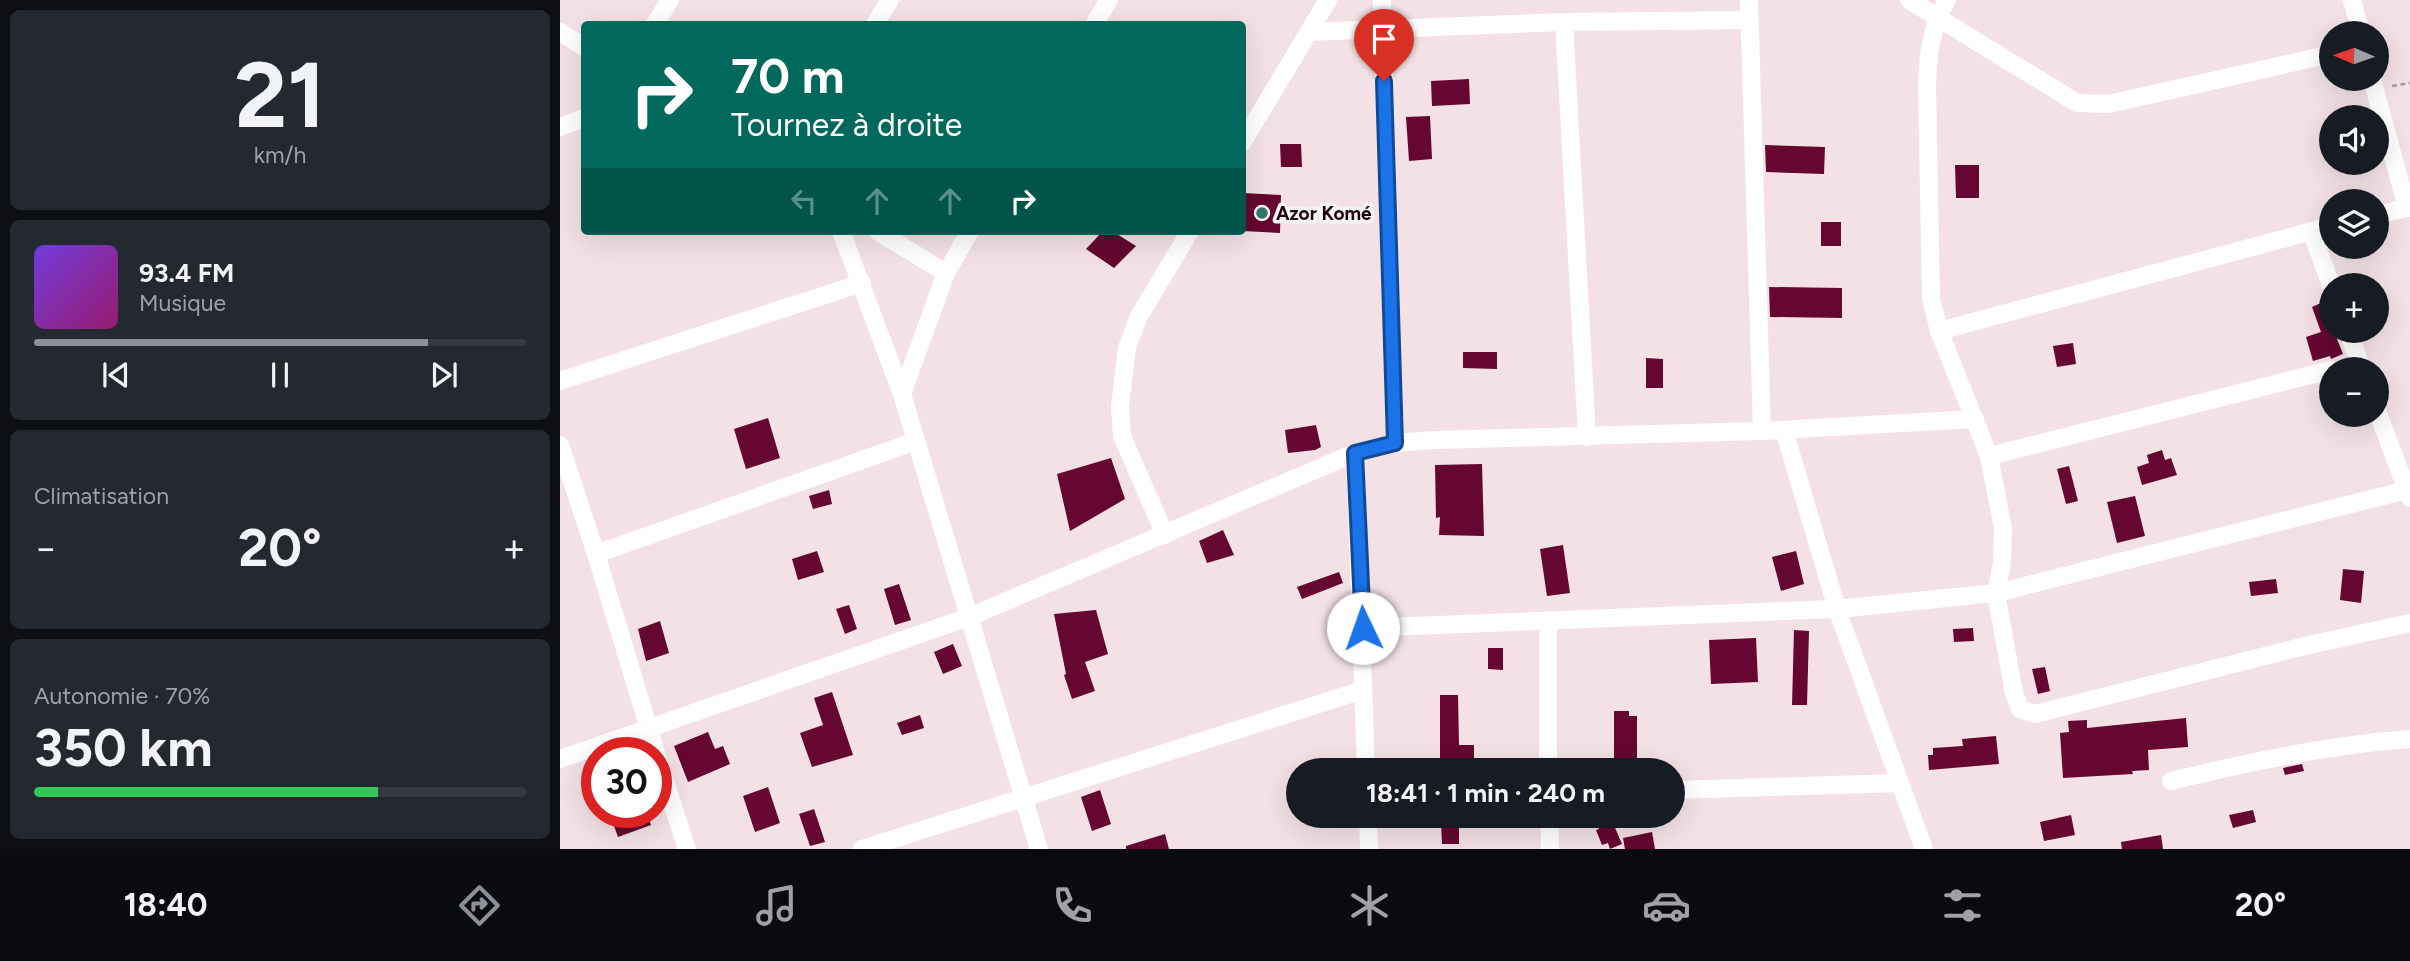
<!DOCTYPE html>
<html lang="fr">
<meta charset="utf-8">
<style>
body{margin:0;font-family:Figtree,sans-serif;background:#242831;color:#f1f3f6;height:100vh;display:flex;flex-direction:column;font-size:26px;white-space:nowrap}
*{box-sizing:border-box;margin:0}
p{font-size:23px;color:#9ea1a6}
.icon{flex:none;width:38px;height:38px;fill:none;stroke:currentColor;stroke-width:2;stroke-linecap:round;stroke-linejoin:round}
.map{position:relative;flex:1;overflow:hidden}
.drawer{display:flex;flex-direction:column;gap:10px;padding:10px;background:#0d0f14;width:560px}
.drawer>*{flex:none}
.banner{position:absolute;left:21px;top:21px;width:665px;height:214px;border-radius:7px;box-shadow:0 7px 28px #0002;background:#00695c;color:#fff;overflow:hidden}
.needle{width:46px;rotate:272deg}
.tools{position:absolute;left:1759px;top:21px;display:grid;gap:14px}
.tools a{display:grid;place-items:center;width:70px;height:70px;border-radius:50%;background:#171b24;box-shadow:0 7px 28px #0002;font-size:35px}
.speed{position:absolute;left:21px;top:737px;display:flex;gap:14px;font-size:35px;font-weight:700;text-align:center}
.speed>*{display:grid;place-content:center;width:91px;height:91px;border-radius:50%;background:#171b24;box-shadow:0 7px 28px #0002;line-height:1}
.speed .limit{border:10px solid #d22;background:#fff;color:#111}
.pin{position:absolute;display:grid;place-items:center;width:60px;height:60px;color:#fff;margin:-72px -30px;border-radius:50% 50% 50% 0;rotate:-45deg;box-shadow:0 0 7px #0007}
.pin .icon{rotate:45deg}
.me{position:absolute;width:77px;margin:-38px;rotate:357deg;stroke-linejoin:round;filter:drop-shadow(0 0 5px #0008)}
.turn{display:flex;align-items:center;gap:24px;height:147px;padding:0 35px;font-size:32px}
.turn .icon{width:91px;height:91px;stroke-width:2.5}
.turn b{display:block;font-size:49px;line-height:60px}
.lanes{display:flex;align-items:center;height:66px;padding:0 35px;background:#0003;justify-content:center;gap:35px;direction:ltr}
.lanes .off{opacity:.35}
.big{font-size:52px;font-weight:700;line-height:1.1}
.drawer .widget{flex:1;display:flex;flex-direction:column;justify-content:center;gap:10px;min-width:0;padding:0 24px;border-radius:10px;background:#242831}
.drawer .dial{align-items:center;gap:0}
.dial b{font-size:91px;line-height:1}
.song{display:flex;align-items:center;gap:21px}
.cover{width:84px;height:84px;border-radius:10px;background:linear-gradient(135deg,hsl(260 70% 55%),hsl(320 70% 35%))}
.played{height:7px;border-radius:4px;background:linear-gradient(90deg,#8c9099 80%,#363941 80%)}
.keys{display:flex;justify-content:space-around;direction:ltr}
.heat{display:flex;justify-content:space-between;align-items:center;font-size:38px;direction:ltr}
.charge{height:10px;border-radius:5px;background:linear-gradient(90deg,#34c759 70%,#363941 0)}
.trip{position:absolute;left:726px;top:758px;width:399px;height:70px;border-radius:35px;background:#171b24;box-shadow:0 7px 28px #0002;font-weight:700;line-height:70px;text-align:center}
.tabs{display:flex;height:112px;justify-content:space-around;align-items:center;background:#090b0e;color:#9ea1a6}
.tabs .icon{width:49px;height:49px}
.tabs .active{color:#8c9099}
.tabs b{font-size:32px;color:#f1f3f6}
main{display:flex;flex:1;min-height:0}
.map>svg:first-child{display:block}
</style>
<main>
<section class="drawer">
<div class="widget dial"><b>21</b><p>km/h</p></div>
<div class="widget">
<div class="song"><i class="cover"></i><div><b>93.4 FM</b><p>Musique</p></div></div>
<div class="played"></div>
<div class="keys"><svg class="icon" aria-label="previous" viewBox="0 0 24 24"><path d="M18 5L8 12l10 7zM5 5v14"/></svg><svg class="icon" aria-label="pause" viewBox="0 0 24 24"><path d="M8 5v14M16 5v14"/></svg><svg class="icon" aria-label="next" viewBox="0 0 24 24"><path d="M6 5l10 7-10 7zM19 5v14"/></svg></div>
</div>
<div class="widget"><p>Climatisation</p>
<div class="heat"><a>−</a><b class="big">20°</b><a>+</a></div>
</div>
<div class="widget"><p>Autonomie · 70%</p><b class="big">350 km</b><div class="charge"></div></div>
</section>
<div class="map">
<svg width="1850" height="849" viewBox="0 0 1850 849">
<rect width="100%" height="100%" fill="#f3e1e5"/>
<g fill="#650730">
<polygon points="909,79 910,104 872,106 871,81"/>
<polygon points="870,116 872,159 849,161 846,117"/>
<polygon points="720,144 741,144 742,167 721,167"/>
<polygon points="1205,145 1265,147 1264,174 1206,172"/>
<polygon points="1395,165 1419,165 1419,198 1396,198"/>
<polygon points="682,193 721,195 720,233 682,231"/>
<rect x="1261" y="222" width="20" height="24"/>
<polygon points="543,231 552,231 576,246 554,268 526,249"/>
<polygon points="1209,287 1282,288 1282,318 1210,317"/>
<polygon points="1763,302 1771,323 1771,331 1774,331 1783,354 1771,359 1770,356 1753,361 1746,337 1761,332 1752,307"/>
<polygon points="1513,343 1516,364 1497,367 1493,346"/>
<polygon points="903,352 937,352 937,369 903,368"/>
<polygon points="1086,358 1103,359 1103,388 1086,388"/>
<polygon points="208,418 220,458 186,469 174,429"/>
<polygon points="756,425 761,447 755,450 728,453 725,430"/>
<polygon points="1602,450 1605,460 1611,458 1617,475 1582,485 1577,467 1589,463 1587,455"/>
<polygon points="551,458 565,499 510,531 497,474"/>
<polygon points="922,464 924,536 879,535 880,517 876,518 875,465"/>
<polygon points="1509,466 1518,501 1506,504 1497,469"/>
<polygon points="269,490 272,504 253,509 249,496"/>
<polygon points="1575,496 1585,536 1557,543 1547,502"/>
<polygon points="663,530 674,555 647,563 639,541"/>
<polygon points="1003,545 1010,593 987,596 980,549"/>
<polygon points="257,551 264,572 238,580 232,559"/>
<polygon points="1236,551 1244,584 1221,591 1212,557"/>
<polygon points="1783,569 1804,571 1801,603 1780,600"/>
<polygon points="779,572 783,583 742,599 737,587"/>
<polygon points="1716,579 1718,593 1691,596 1689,582"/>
<polygon points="339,584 351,620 335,625 324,589"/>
<polygon points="289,605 297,629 285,634 276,609"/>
<polygon points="536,610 548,654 525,662 535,691 512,699 504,675 506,674 494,614"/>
<polygon points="100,621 109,653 86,661 78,629"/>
<polygon points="1413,628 1414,641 1394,642 1393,629"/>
<polygon points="1234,630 1249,631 1247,705 1232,705"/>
<polygon points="1196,638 1198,682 1151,684 1149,640"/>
<polygon points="393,644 402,666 383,674 374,652"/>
<polygon points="928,648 943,648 943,670 928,669"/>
<polygon points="1485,667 1490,691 1478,694 1472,669"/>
<polygon points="272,692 293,755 252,767 240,733 263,725 254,698"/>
<polygon points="880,695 898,695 899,745 914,745 914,770 880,770"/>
<polygon points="1054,711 1069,711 1069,716 1077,716 1077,770 1054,770"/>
<polygon points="360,715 364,728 342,735 337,723"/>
<polygon points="1626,718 1628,747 1588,750 1589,770 1572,771 1573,774 1503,778 1500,733 1509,732 1508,721 1527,720 1527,728"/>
<polygon points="148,732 155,749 163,746 170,764 128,782 114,746"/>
<polygon points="1436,736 1439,764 1369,770 1368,755 1373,755 1373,748 1403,746 1402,739"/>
<polygon points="1742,764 1744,771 1725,775 1723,768"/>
<polygon points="208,787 220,823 195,832 183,796"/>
<polygon points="540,790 551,824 532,831 521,797"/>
<polygon points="254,809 265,842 250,846 239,814"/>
<polygon points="1693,810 1696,822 1673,828 1669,815"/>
<polygon points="49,812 86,812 91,825 58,837"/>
<polygon points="1511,815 1515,835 1484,841 1480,822"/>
<polygon points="1033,816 1050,816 1062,844 1050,849 1048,843 1042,845 1036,830 1039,829"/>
<polygon points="881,822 899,822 899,844 882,844"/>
<polygon points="1092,832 1095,849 1065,849 1063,838"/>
<polygon points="605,834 609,849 566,849 566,846"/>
<polygon points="1601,835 1603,849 1562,849 1561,842"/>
</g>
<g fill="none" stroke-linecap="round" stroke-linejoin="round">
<polyline stroke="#ab969b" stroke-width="2.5" stroke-dasharray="5 3.5" stroke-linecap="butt" points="1832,86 1850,83"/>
<g stroke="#fff" stroke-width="18">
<polyline points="822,0 835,443"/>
<polyline points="1189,0 1202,431"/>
<polyline points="1349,0 1517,103 1549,104 1771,54"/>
<path d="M1387,0C1371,27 1368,54 1367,84L1371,298L1379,331L1429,456L1443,529L1442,563L1436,593L1454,693L1460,709L1475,714L1749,645L1850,623"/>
<polyline points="1792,0 1801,33"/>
<polyline points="1004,22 1027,437"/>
<polyline points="95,24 110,0"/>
<polyline points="315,24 330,0"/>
<polyline points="534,24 549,0"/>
<polyline points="0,32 24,47"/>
<polyline points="749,32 1004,22 1189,20"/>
<polyline points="1812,79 1847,208"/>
<polyline points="0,127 24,118"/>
<polyline points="682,143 768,0"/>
<polyline points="1816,215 1850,207"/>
<polyline points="281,231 342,394 479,849"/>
<polyline points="317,231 386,273"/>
<polyline points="1751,231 1771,285"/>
<polyline points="1379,331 1771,226"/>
<polyline points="1788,331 1802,369"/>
<polyline points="0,381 302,283"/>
<polyline points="342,394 386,273 410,231"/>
<polyline points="1816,408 1850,498"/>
<polyline points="1224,430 1277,609 1364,849"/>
<polyline points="0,445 36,554 96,752"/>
<polyline points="795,453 806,770"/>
<polyline points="1429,456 1771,370"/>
<polyline points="605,535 562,436 560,407 567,348 578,318 630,231"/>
<polyline points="36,554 356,441"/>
<polyline points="988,620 988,770"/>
<polyline points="803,628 1277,609 1436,593 1847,490"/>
<polyline points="96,754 127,849"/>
<polyline points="0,759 409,617 795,453 835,443 874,440 1202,431 1415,419"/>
<path d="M1611,781C1690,762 1768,745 1850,739"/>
<polyline points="1113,790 1340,783"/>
<polyline points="808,816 809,849"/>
<polyline points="989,816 990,849"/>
<polyline points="302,849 803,690"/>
</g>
</g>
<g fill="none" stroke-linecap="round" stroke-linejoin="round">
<g stroke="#114b97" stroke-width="18">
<polyline id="route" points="803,628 795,453 835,443 824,81"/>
</g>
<use href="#route" stroke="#1a73e8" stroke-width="12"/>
</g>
<circle fill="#31776d" stroke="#f4f4f4" stroke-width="2.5" cx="702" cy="213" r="7"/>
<g text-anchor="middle" stroke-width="7" stroke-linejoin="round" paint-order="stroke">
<g font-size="19" font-weight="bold" fill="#21050e" stroke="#f4f4f4" text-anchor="start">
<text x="716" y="220">Azor Komé</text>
</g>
</g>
</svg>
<div class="tools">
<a><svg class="needle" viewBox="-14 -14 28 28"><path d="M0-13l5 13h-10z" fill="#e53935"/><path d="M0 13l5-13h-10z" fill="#9ea1a6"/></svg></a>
<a><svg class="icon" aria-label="sound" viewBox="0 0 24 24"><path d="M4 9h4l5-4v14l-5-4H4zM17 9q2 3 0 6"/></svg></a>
<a><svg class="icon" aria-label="layers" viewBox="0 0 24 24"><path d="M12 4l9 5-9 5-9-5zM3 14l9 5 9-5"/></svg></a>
<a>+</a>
<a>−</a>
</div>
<div class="speed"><div class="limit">30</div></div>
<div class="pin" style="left:824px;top:81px;background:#d93025"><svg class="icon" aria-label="arrive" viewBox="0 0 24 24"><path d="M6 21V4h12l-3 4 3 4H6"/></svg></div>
<svg class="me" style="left:803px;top:628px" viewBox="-20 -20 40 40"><circle r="19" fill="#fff"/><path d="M0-13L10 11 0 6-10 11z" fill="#1a73e8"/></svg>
<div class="trip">18:41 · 1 min · 240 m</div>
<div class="banner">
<div class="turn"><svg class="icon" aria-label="right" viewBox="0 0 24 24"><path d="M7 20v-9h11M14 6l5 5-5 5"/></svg><div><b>70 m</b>Tournez à droite</div></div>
<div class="lanes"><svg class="icon off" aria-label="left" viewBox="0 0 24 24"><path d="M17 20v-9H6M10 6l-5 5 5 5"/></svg><svg class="icon off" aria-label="ahead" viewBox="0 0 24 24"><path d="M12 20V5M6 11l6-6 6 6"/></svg><svg class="icon off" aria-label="ahead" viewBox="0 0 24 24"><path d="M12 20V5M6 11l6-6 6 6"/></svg><svg class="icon" aria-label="right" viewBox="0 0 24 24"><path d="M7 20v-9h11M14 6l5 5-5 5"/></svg></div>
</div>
</div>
</main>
<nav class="tabs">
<b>18:40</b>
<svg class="icon active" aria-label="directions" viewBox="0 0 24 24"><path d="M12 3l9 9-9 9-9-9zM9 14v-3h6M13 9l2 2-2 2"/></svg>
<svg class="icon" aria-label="music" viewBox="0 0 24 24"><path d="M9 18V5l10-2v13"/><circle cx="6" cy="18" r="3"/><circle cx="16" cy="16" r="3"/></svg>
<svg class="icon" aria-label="phone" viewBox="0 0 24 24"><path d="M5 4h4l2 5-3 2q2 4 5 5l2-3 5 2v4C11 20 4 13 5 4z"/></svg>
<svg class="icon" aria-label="climate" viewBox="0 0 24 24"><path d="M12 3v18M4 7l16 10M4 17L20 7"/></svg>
<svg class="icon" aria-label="car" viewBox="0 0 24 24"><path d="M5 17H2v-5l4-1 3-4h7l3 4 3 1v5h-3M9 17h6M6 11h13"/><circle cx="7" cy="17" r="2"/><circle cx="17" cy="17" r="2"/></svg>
<svg class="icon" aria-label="filters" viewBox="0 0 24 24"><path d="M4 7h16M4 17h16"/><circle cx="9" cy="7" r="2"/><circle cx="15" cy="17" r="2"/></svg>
<b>20°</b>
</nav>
